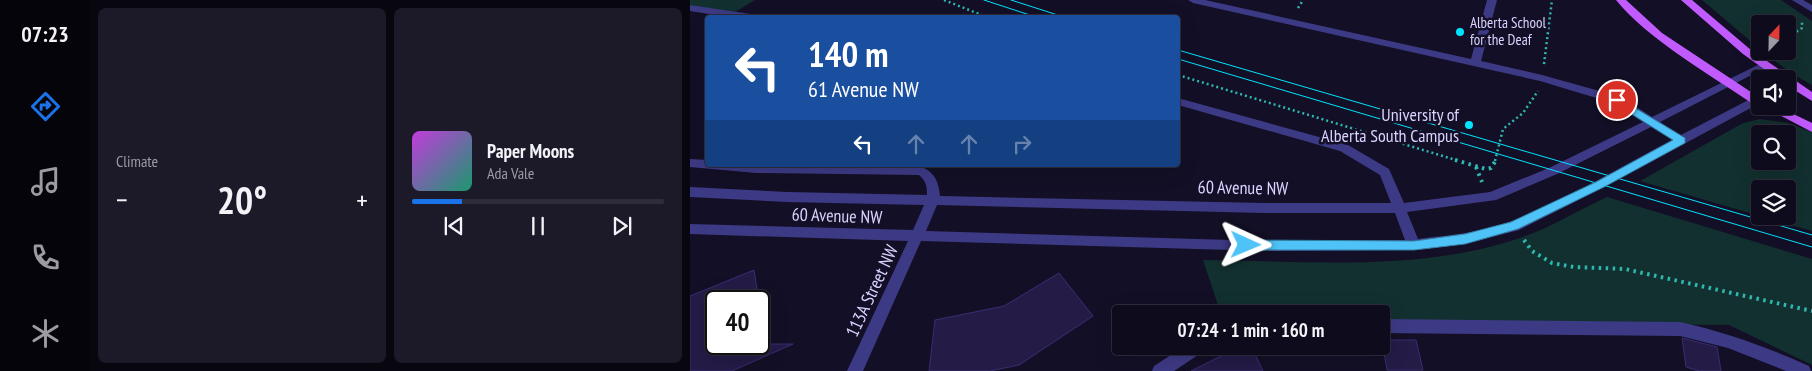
<!DOCTYPE html>
<meta charset="utf-8">
<style>
body{margin:0;font-family:"PT Sans Narrow",sans-serif;background:#1c1929;color:#f1f3f6;height:100vh;display:flex;flex-direction:column;font-size:19px;white-space:nowrap}
*{box-sizing:border-box;margin:0}
p{font-size:16px;color:#9b9ba3}
.icon{flex:none;width:28px;height:28px;fill:none;stroke:currentColor;stroke-width:2;stroke-linecap:round;stroke-linejoin:round}
.map{position:relative;flex:1;overflow:hidden}
.drawer{display:flex;flex-direction:column;gap:8px;padding:8px;background:#08060f;width:600px}
.drawer>*{flex:none}
.hud{position:absolute;left:15px;top:15px;width:475px;height:152px;border-radius:5px;box-shadow:0 5px 20px #0002,0 0 0 1px #2e2b3b;background:#1a4fa0;color:#fff;overflow:hidden}
.needle{width:32px;rotate:22deg}
.controls{position:absolute;left:1061px;top:15px;display:grid;gap:10px}
.controls a{display:grid;place-items:center;width:45px;height:45px;border-radius:5px;background:#0e0b1c;box-shadow:0 5px 20px #0002,0 0 0 1px #2e2b3b;font-size:25px}
.speed{position:absolute;left:15px;top:290px;display:flex;gap:10px;font-size:25px;font-weight:700;text-align:center}
.speed>*{display:grid;place-content:center;width:65px;height:65px;border-radius:50%;background:#0e0b1c;box-shadow:0 5px 20px #0002,0 0 0 1px #2e2b3b;line-height:1}
.speed .limit{border:2px solid #111;border-radius:8px;background:#fff;color:#111}
.pin{position:absolute;display:grid;place-items:center;width:42px;height:42px;color:#fff;margin:-21px;border:2px solid #fff;border-radius:50%;box-shadow:0 1px 5px #0007}
.me{position:absolute;width:55px;margin:-28px;rotate:91deg;stroke-linejoin:round;filter:drop-shadow(0 0 4px #0008)}
.turn{display:flex;align-items:center;gap:18px;height:105px;padding:0 20px;font-size:22px}
.turn .icon{width:65px;height:65px;stroke-width:2.5}
.turn b{display:block;font-size:35px;line-height:42px}
.lanes{display:flex;align-items:center;height:48px;padding:0 20px;background:#0003;justify-content:center;gap:25px;direction:ltr}
.lanes .off{opacity:.35}
.big{font-size:38px;font-weight:600;line-height:1.1}
.drawer .widget{flex:1;display:flex;flex-direction:column;justify-content:center;gap:8px;min-width:0;padding:0 18px;border-radius:8px;background:#1c1929}
.song{display:flex;align-items:center;gap:15px}
.cover{width:60px;height:60px;border-radius:8px;background:linear-gradient(135deg,hsl(290 70% 55%),hsl(160 70% 35%))}
.played{height:5px;border-radius:2px;background:linear-gradient(90deg,#1a73e8 20%,#2e2b3b 20%)}
.keys{display:flex;justify-content:space-around;direction:ltr}
.heat{display:flex;justify-content:space-between;align-items:center;font-size:28px;direction:ltr}
.drawer .tiles{flex:1;display:grid;gap:8px;grid-template-columns:repeat(2,1fr)}
.trip{position:absolute;left:422px;top:305px;width:278px;height:50px;border-radius:5px;background:#0e0b1c;box-shadow:0 5px 20px #0002,0 0 0 1px #2e2b3b;font-weight:600;line-height:50px;text-align:center}
main{display:flex;flex:1;min-height:0}
.tabs{display:flex;flex-direction:column;width:90px;justify-content:space-around;align-items:center;background:#06040b;color:#9b9ba3}
.tabs .icon{width:35px;height:35px}
.tabs .current{color:#1a73e8}
.tabs b{font-size:22px;color:#f1f3f6}
.map>svg:first-child{display:block}
</style>
<main>
<nav class="tabs">
<b>07:23</b>
<svg class="icon current" aria-label="directions" viewBox="0 0 24 24"><path d="M12 3l9 9-9 9-9-9zM9 14v-3h6M13 9l2 2-2 2"/></svg>
<svg class="icon" aria-label="music" viewBox="0 0 24 24"><path d="M9 18V5l10-2v13"/><circle cx="6" cy="18" r="3"/><circle cx="16" cy="16" r="3"/></svg>
<svg class="icon" aria-label="phone" viewBox="0 0 24 24"><path d="M5 4h4l2 5-3 2q2 4 5 5l2-3 5 2v4C11 20 4 13 5 4z"/></svg>
<svg class="icon" aria-label="climate" viewBox="0 0 24 24"><path d="M12 3v18M4 7l16 10M4 17L20 7"/></svg>
</nav>
<section class="drawer">
<div class="tiles">
<div class="widget"><p>Climate</p>
<div class="heat"><a>−</a><b class="big">20°</b><a>+</a></div>
</div>
<div class="widget">
<div class="song"><i class="cover"></i><div><b>Paper Moons</b><p>Ada Vale</p></div></div>
<div class="played"></div>
<div class="keys"><svg class="icon" aria-label="previous" viewBox="0 0 24 24"><path d="M18 5L8 12l10 7zM5 5v14"/></svg><svg class="icon" aria-label="pause" viewBox="0 0 24 24"><path d="M8 5v14M16 5v14"/></svg><svg class="icon" aria-label="next" viewBox="0 0 24 24"><path d="M6 5l10 7-10 7zM19 5v14"/></svg></div>
</div>
</div>
</section>
<div class="map">
<svg width="1122" height="371" viewBox="0 0 1122 371">
<rect width="100%" height="100%" fill="#130f26"/>
<g fill="#12302f" fill-rule="evenodd">
<polygon points="0,0 65,0 45,12 0,6"/>
<polygon points="1012,0 1091,0 1122,21 1122,85 1101,73 1072,51 1098,51 1098,24 1070,24 1070,49"/>
<path d="M1070,119L1098,123L1122,132V231L1070,216H1098V189H1070V216L950,181L1053,123ZM1070,134H1098V161H1070Z"/>
<path d="M917,197L1122,259V365L1039,325L691,321V314H531L513,260C617,261 727,272 827,239C858,229 887,211 917,197Z"/>
</g>
<g fill="#241b47" stroke="#3b2d73">
<polygon points="64,270 69,301 26,301 26,344 103,344 42,371 0,371 0,296"/>
<polygon points="369,273 403,316 329,365 300,371 239,371 245,320 314,306"/>
<polygon points="992,338 1027,347 1031,371 1009,371 996,367"/>
<polygon points="692,340 726,340 733,370 697,370"/>
<polygon points="551,346 561,346 573,371 501,371"/>
</g>
<g fill="none" stroke-linecap="round" stroke-linejoin="round">
<g stroke="#2fb8b0" stroke-width="2.5" stroke-dasharray="2 3" stroke-linecap="butt">
<polyline points="254,0 299,18"/>
<polyline points="608,8 613,0"/>
<polyline points="1098,37 1112,28 1112,22"/>
<polyline points="854,64 862,0"/>
<polyline points="488,75 769,161"/>
<polyline points="805,161 813,129 833,113 848,91"/>
</g>
<g stroke="#2fb8b0" stroke-width="4" stroke-dasharray="2.5 4.5" stroke-linecap="butt">
<polyline points="765,160 796,169 801,168 806,160"/>
<polyline points="786,167 792,182"/>
<polyline points="834,240 842,251 862,263 884,267 935,269 1122,311"/>
</g>
<g fill="#3d3a85" fill-rule="evenodd">
<path d="M498,0H515L781,59L797,0H807L791,61L852,75L931,97L962,117L1070,64L1074,63L1079,66L970,122L991,135L1070,94V103L914,187L829,230L775,244L724,250L576,251L231,241L173,371H157L218,241L0,234V224L223,230L234,205L97,202L0,197V187L97,192L237,195C237,186 236,181 229,175L66,173L0,167V159L18,160V165L231,167C244,171 249,182 250,196L574,203H701L690,175L650,151L488,105V98L658,145L699,169L714,203L800,192L859,168L953,122L923,103L850,81L503,3ZM961,127L982,140C929,168 877,199 822,221C792,233 759,235 728,239L717,212L806,200L867,174ZM247,205L574,213H705L715,240L576,241L236,231Z"/>
<polygon points="1102,0 1113,0 1122,5 1122,12"/>
<polygon points="0,5 67,15 71,18 45,18 0,11"/>
<path d="M691,319L990,322C1035,332 1077,347 1119,366L1121,371H1096L1038,348L990,336L691,333Z"/>
<polygon points="495,346 517,346 514,351 484,371 462,371 464,366"/>
</g>
<g fill="#c25bff" fill-rule="evenodd">
<path d="M926,0H936L972,33L1070,98L1071,106H1066C1024,77 957,39 926,0Z"/>
<polygon points="991,0 1002,0 1061,50 1122,92 1122,101 1098,86 1098,79 1088,79 1053,54"/>
<polygon points="1072,106 1087,106 1122,123 1122,132"/>
</g>
<g stroke="#00e5ff" stroke-width="1">
<polyline points="294,0 349,18"/>
<polyline points="321,0 377,18"/>
<polyline points="488,50 1122,235"/>
<polyline points="488,59 1122,247"/>
</g>
</g>
<polygon fill="#4fc3f7" stroke="#337fa1" points="927,97 995,138 995,143 914,187 828,229 775,244 724,250 556,250 550,245 556,240 724,241 775,234 821,222 906,182 983,140 924,103 922,100"/>
<g fill="#00e5ff" stroke="#130f26" stroke-width="2">
<circle cx="770" cy="32" r="5"/>
<circle cx="779" cy="125" r="5"/>
</g>
<g text-anchor="middle" stroke-width="5" stroke-linejoin="round" paint-order="stroke">
<g font-size="15" fill="#d9d4ff" stroke="#130f26" text-anchor="start">
<text x="780" y="28">Alberta School<tspan x="780" dy="17">for the Deaf</tspan></text>
</g>
<g font-size="18" fill="#d9d4ff" stroke="#130f26" text-anchor="end">
<text x="769" y="121">University of<tspan x="769" dy="21">Alberta South Campus</tspan></text>
</g>
<g font-size="18" fill="#d9d4ff" stroke="#130f26">
<text transform="translate(553 188) rotate(1)" y="6">60 Avenue NW</text>
<text transform="translate(147 216) rotate(2)" y="6">60 Avenue NW</text>
<text transform="translate(182 291) rotate(-65)" y="6">113A Street NW</text>
</g>
</g>
</svg>
<div class="controls">
<a><svg class="needle" viewBox="-14 -14 28 28"><path d="M0-13l5 13h-10z" fill="#e53935"/><path d="M0 13l5-13h-10z" fill="#9b9ba3"/></svg></a>
<a><svg class="icon" aria-label="sound" viewBox="0 0 24 24"><path d="M4 9h4l5-4v14l-5-4H4zM17 9q2 3 0 6"/></svg></a>
<a><svg class="icon" aria-label="search" viewBox="0 0 24 24"><circle cx="10" cy="10" r="6"/><path d="M15 15l6 6"/></svg></a>
<a><svg class="icon" aria-label="layers" viewBox="0 0 24 24"><path d="M12 4l9 5-9 5-9-5zM3 14l9 5 9-5"/></svg></a>
</div>
<div class="speed"><div class="limit">40</div></div>
<div class="pin" style="left:927px;top:100px;background:#d93025"><svg class="icon" aria-label="arrive" viewBox="0 0 24 24"><path d="M6 21V4h12l-3 4 3 4H6"/></svg></div>
<svg class="me" style="left:556px;top:245px" viewBox="-20 -20 40 40"><path d="M0-17L14 15 0 8-14 15z" fill="#4fc3f7" stroke="#fff" stroke-width="4"/></svg>
<div class="trip">07:24 · 1 min · 160 m</div>
<div class="hud">
<div class="turn"><svg class="icon" aria-label="left" viewBox="0 0 24 24"><path d="M17 20v-9H6M10 6l-5 5 5 5"/></svg><div><b>140 m</b>61 Avenue NW</div></div>
<div class="lanes"><svg class="icon" aria-label="left" viewBox="0 0 24 24"><path d="M17 20v-9H6M10 6l-5 5 5 5"/></svg><svg class="icon off" aria-label="ahead" viewBox="0 0 24 24"><path d="M12 20V5M6 11l6-6 6 6"/></svg><svg class="icon off" aria-label="ahead" viewBox="0 0 24 24"><path d="M12 20V5M6 11l6-6 6 6"/></svg><svg class="icon off" aria-label="right" viewBox="0 0 24 24"><path d="M7 20v-9h11M14 6l5 5-5 5"/></svg></div>
</div>
</div>
</main>
